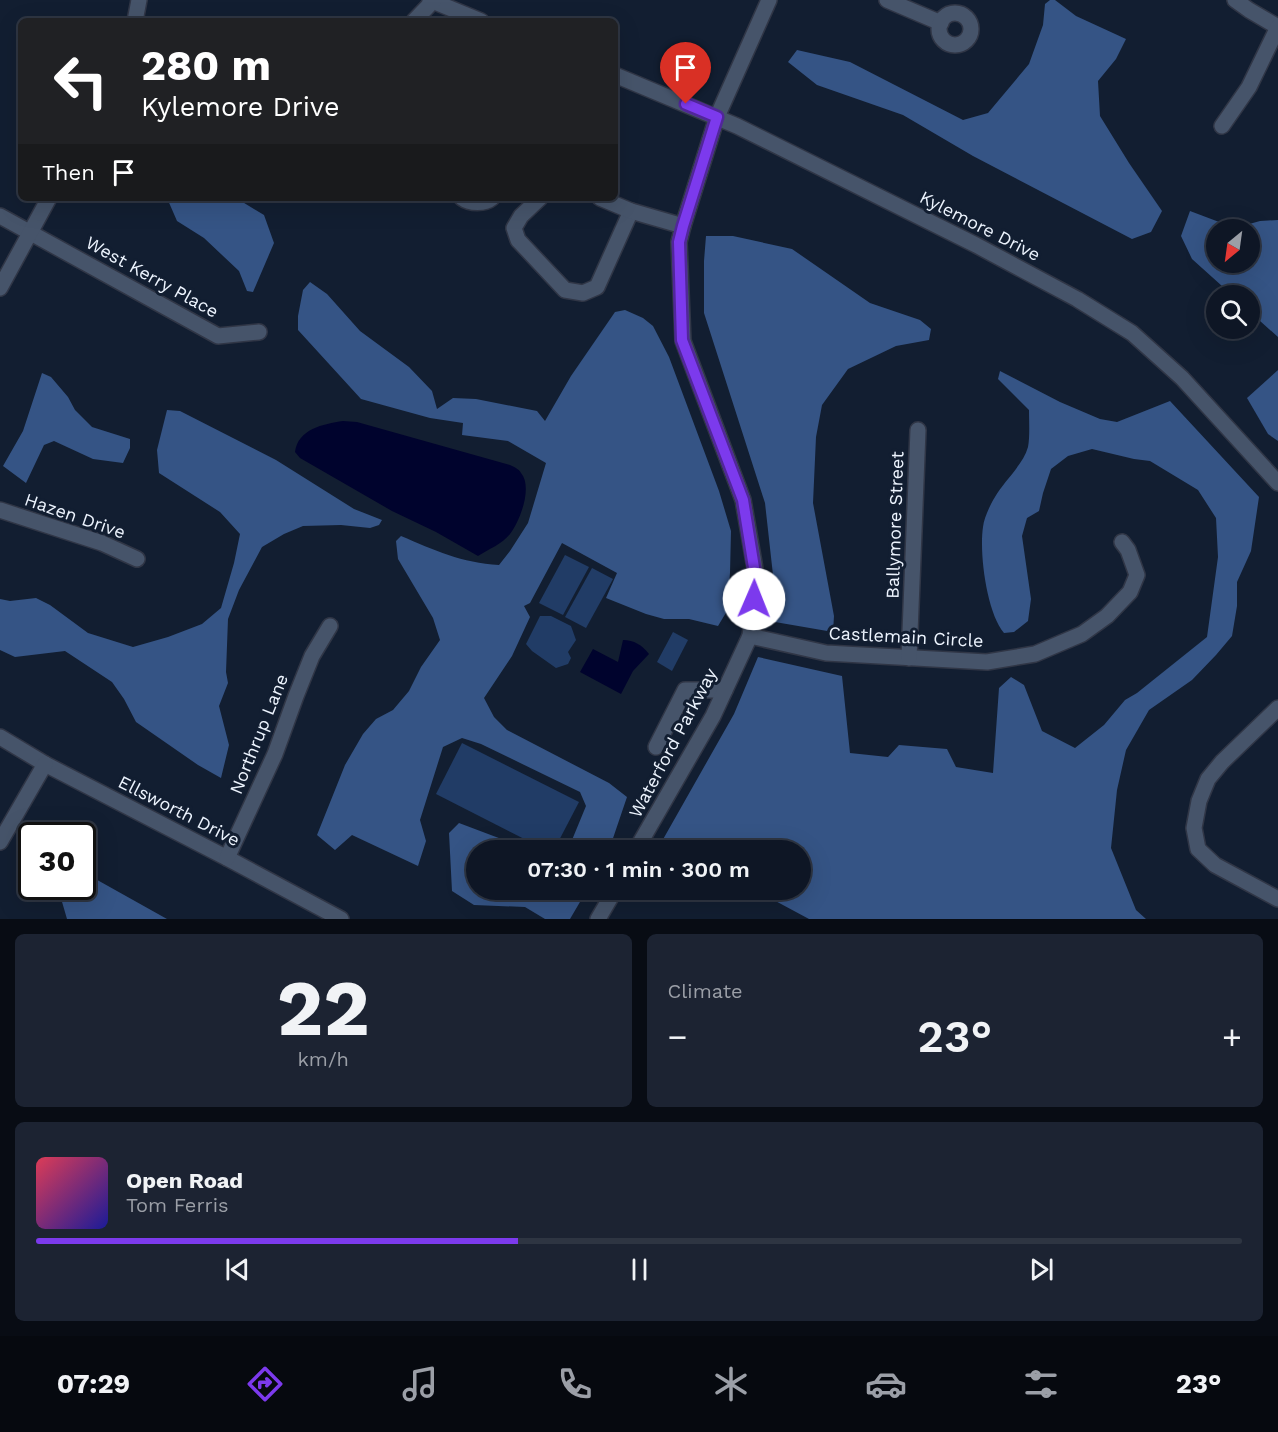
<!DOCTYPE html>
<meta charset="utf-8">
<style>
body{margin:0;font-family:"Work Sans",sans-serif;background:#1c2332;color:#f1f3f6;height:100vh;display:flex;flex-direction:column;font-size:22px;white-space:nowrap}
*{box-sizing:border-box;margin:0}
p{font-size:20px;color:#9b9fa7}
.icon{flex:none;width:33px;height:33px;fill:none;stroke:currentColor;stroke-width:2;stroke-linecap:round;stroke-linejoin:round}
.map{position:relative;height:919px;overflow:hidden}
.side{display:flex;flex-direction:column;gap:15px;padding:15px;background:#080c14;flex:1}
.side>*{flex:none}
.hud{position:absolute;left:18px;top:18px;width:600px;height:183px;border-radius:9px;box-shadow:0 6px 24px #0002,0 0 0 2px #2e3542;background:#202124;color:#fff;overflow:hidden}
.needle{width:39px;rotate:209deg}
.buttons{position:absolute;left:1206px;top:219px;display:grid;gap:12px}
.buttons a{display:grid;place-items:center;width:54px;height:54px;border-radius:50%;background:#0e1625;box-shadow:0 6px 24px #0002,0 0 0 2px #2e3542;font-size:30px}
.speed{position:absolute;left:18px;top:822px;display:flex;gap:12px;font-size:30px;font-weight:700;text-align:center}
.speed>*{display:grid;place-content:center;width:78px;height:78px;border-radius:50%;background:#0e1625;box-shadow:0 6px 24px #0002,0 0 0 2px #2e3542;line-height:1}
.speed .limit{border:3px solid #111;border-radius:9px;background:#fff;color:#111}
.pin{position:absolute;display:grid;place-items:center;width:51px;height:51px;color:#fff;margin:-62px -26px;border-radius:50% 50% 50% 0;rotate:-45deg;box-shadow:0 0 6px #0007}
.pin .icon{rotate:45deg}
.me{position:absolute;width:66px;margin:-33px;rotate:1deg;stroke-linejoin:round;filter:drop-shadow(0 0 4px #0008)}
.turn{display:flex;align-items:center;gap:21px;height:126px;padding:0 24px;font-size:27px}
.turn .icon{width:78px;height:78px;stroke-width:2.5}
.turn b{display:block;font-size:42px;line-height:51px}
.then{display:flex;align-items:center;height:57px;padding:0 24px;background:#0003;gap:12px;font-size:22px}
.big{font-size:45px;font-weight:600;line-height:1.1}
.side .widget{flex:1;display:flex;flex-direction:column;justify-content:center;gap:9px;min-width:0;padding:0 21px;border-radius:9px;background:#1c2332}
.side .dial{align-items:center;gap:0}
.dial b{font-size:78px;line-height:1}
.song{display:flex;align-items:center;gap:18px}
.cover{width:72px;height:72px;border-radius:9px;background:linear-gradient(135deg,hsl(350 70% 55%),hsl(240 70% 35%))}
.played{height:6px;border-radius:3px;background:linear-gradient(90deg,#7c3aed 40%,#2e3542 40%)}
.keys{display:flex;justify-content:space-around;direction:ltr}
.heat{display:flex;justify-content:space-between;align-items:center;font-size:33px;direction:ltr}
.side .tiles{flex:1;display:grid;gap:15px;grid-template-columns:1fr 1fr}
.widget:last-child{grid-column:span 2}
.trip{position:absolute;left:466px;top:840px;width:345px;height:60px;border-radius:30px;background:#0e1625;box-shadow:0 6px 24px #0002,0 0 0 2px #2e3542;font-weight:600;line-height:60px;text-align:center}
.dock{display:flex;height:96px;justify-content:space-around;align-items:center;background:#06090f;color:#9b9fa7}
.dock .icon{width:42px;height:42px}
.dock .on{color:#7c3aed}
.dock b{font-size:27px;color:#f1f3f6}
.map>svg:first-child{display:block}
</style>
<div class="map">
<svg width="1278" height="919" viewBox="0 0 1278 919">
<rect width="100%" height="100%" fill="#121e31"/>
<g fill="#213c66">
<polygon points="565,555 589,567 563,615 539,603"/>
<polygon points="592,568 613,579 586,628 565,617"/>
<polygon points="540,616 551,616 571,626 576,640 568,652 571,658 568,664 556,668 532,651 526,644"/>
<polygon points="673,632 688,640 672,671 657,662"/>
<polygon points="462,743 579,802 554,850 546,850 436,794"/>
</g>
<g fill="#355485" fill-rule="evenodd">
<polygon points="1050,0 1055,0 1076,16 1126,39 1116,59 1098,81 1100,116 1129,163 1162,211 1151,232 1132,239 973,156 903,115 817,85 788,62 797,50 850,62 963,120 988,113 1029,64 1043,25 1045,4"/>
<polygon points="167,198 236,198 264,215 274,243 253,292 247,291 239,271 204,238 177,221"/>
<path d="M1190,211L1235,228L1260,221L1278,220V337L1250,312V296L1232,295L1192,259L1181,236ZM1216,230H1250V262H1216Z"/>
<polygon points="706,236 733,236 792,249 870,303 920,320 931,329 929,340 896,346 848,369 822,405 816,437 813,503 834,616 833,632 775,622 771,610 774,584 765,503 704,313 704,261"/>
<path d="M310,282L327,294L360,331L409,367L432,391L437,409L453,398L476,399L537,411L545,421L571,376L615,312L625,310L643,318L653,326L669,357L719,491L731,531L730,573L727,611L718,626L689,619H664L646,614L606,598L617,573L562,543L530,603L524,606L530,617L512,656L484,698L494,717L507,730L609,783L627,797L609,850H565L572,840L586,806L580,792L481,744L462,738L443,747L420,820L426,841L418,866L352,835L335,850L317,835L345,765L363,734L376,719L393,710L409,691L421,667L440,640L433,618L398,559L396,541L401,536C434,550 462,563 499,565L510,551L528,523L546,463L508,441L462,435L463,423L430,418L361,399L298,330V316L303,290Z"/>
<polygon points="1278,370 1278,441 1268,434 1247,398"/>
<path d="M1000,371L1060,402L1100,419L1117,422L1170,401L1259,497L1251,551L1237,582V606L1232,636L1216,655L1192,680L1149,710L1126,750L1117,790L1111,848L1136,910L1146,919H809L755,890H801V850H683L672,845L669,850H657L734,714L758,657L842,676L850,753L888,757L899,745L947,749L956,767L993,773L999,688L1011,677L1024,685L1042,731L1075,748L1104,725L1125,700L1137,693L1207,637L1218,557L1216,518L1198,490L1150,461L1134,459L1092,449L1068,456L1051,469L1043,493L1039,511L1027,518L1022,536L1031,599L1028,621L1014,632L1004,633C987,613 979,554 983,527C984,518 990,505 995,497C1004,481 1023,465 1028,447C1030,437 1029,420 1029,410L998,379Z"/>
<polygon points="42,373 51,377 68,397 75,410 92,427 130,439 130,448 123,463 93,459 54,441 44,445 26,483 3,466 23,431"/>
<polygon points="167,410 180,411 276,460 354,509 382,520 379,525 370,528 341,525 303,526 284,534 262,547 239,590 228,619 226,672 228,683 219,706 229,745 221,778 198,765 136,722 124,699 112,682 65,651 15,657 0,650 0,599 10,601 36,598 50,605 88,633 133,647 168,637 202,624 221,608 234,563 240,534 220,512 159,473 157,450"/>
<polygon points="459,823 531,850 477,850 477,890 587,890 570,919 545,919 525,907 474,905 452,891 449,833"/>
<polygon points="83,872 167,919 67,919 58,888 56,887 82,886"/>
</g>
<g fill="#00032d">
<path d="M343,421L357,422L510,465C514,467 519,469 521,473C533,487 520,521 510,534C502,544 489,549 478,556L436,532L392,511L300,458L295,452C298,429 323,424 343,421Z"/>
<path d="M623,640C634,640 642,645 649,654L633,671L621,694L580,672L593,649L618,662Z"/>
</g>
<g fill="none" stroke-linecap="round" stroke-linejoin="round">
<g stroke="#303646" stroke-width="18">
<g id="minor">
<polyline points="430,0 481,21"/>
<polyline points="887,0 941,23"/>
<polyline points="1235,0 1249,10 1278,27"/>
<circle cx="955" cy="29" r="16"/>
<polyline points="135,21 139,0"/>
<polyline points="414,21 434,0"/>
<polyline points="615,75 737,126 976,245 1077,299 1132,333 1182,378 1278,483"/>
<polyline points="1222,126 1249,87 1278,27"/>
<path d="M462,198C470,204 485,204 492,198"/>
<polyline points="540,198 521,216 514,228 518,240 565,290 583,293 597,287 631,211"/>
<polyline points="600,198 631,211 683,226"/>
<polyline points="0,216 218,336 259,332"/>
<polyline points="0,288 49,198"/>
<polyline points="0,510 102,543 137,559"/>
<polyline points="750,636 826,653 987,662 1035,654 1082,634 1107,616 1130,592 1137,575 1128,550 1122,542"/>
<polyline points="909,658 918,430"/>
<polyline points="1278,708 1222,762 1208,779 1199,801 1194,828 1198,849 1215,865 1278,899"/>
<polyline points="0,737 45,764 227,858 341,919"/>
<polyline points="656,747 685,690 725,690"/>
<polyline points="0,842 45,764"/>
<polyline points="636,850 713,716 750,636 757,580 743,500 683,341 679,242 683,226 717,117 769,0"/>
<polyline points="227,858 275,754 296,696 312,656 330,626"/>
<polyline points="598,919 615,890"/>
</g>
</g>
<use href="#minor" stroke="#46546a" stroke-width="15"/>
</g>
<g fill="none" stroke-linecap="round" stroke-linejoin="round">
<g stroke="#51269a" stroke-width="15">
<polyline id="route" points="686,104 717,117 683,226 679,242 682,340 743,500 756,580 754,599"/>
</g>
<use href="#route" stroke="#7c3aed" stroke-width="10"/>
</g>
<g text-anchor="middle" stroke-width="6" stroke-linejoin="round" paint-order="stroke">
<g font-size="18" fill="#edf4fe" stroke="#121e31">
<text transform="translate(980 226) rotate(27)" y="6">Kylemore Drive</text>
<text transform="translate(152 277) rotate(29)" y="6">West Kerry Place</text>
<text transform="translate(75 516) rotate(19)" y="6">Hazen Drive</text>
<text transform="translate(895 525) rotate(-88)" y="6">Ballymore Street</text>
<text transform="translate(906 637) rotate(3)" y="6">Castlemain Circle</text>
<text transform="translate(259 734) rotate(-68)" y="6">Northrup Lane</text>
<text transform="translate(673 743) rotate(-62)" y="6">Waterford Parkway</text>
<text transform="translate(179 811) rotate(27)" y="6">Ellsworth Drive</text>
</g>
</g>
</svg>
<div class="buttons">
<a><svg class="needle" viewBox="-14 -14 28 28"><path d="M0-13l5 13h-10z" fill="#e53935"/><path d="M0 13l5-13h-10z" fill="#9b9fa7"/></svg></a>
<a><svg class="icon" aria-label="search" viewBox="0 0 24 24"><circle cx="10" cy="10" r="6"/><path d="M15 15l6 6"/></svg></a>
</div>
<div class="speed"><div class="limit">30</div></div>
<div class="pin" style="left:686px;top:104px;background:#d93025"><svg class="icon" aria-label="arrive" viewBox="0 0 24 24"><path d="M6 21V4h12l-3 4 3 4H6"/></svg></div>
<svg class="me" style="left:754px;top:599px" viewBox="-20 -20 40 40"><circle r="19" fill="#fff"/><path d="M0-13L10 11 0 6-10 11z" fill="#7c3aed"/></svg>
<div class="trip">07:30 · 1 min · 300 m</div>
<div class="hud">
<div class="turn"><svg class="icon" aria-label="left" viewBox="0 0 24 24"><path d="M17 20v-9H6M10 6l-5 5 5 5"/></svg><div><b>280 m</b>Kylemore Drive</div></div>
<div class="then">Then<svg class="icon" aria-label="arrive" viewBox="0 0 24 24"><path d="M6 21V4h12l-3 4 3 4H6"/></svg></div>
</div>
</div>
<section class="side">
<div class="tiles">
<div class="widget dial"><b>22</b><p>km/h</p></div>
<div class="widget"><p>Climate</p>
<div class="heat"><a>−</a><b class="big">23°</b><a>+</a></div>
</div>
<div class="widget">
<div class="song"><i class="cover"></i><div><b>Open Road</b><p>Tom Ferris</p></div></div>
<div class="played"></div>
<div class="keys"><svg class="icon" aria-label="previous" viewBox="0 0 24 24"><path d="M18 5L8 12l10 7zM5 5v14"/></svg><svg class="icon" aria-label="pause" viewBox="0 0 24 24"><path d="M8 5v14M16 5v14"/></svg><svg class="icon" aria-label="next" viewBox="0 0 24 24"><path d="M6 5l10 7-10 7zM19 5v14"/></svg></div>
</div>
</div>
</section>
<nav class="dock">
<b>07:29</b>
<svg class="icon on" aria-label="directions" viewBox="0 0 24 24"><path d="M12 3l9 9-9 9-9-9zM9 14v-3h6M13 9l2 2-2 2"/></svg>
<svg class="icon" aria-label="music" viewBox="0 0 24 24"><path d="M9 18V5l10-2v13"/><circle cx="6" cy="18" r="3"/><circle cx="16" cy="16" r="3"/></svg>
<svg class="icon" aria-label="phone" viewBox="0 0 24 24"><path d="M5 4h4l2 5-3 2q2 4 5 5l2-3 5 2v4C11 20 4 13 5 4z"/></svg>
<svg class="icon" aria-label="climate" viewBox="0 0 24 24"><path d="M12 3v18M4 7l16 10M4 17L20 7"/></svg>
<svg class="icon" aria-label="car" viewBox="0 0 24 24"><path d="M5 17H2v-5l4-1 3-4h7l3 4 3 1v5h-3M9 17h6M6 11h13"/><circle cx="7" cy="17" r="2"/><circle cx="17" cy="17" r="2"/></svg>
<svg class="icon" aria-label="filters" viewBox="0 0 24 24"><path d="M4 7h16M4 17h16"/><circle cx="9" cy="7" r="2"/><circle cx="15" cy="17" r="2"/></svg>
<b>23°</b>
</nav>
